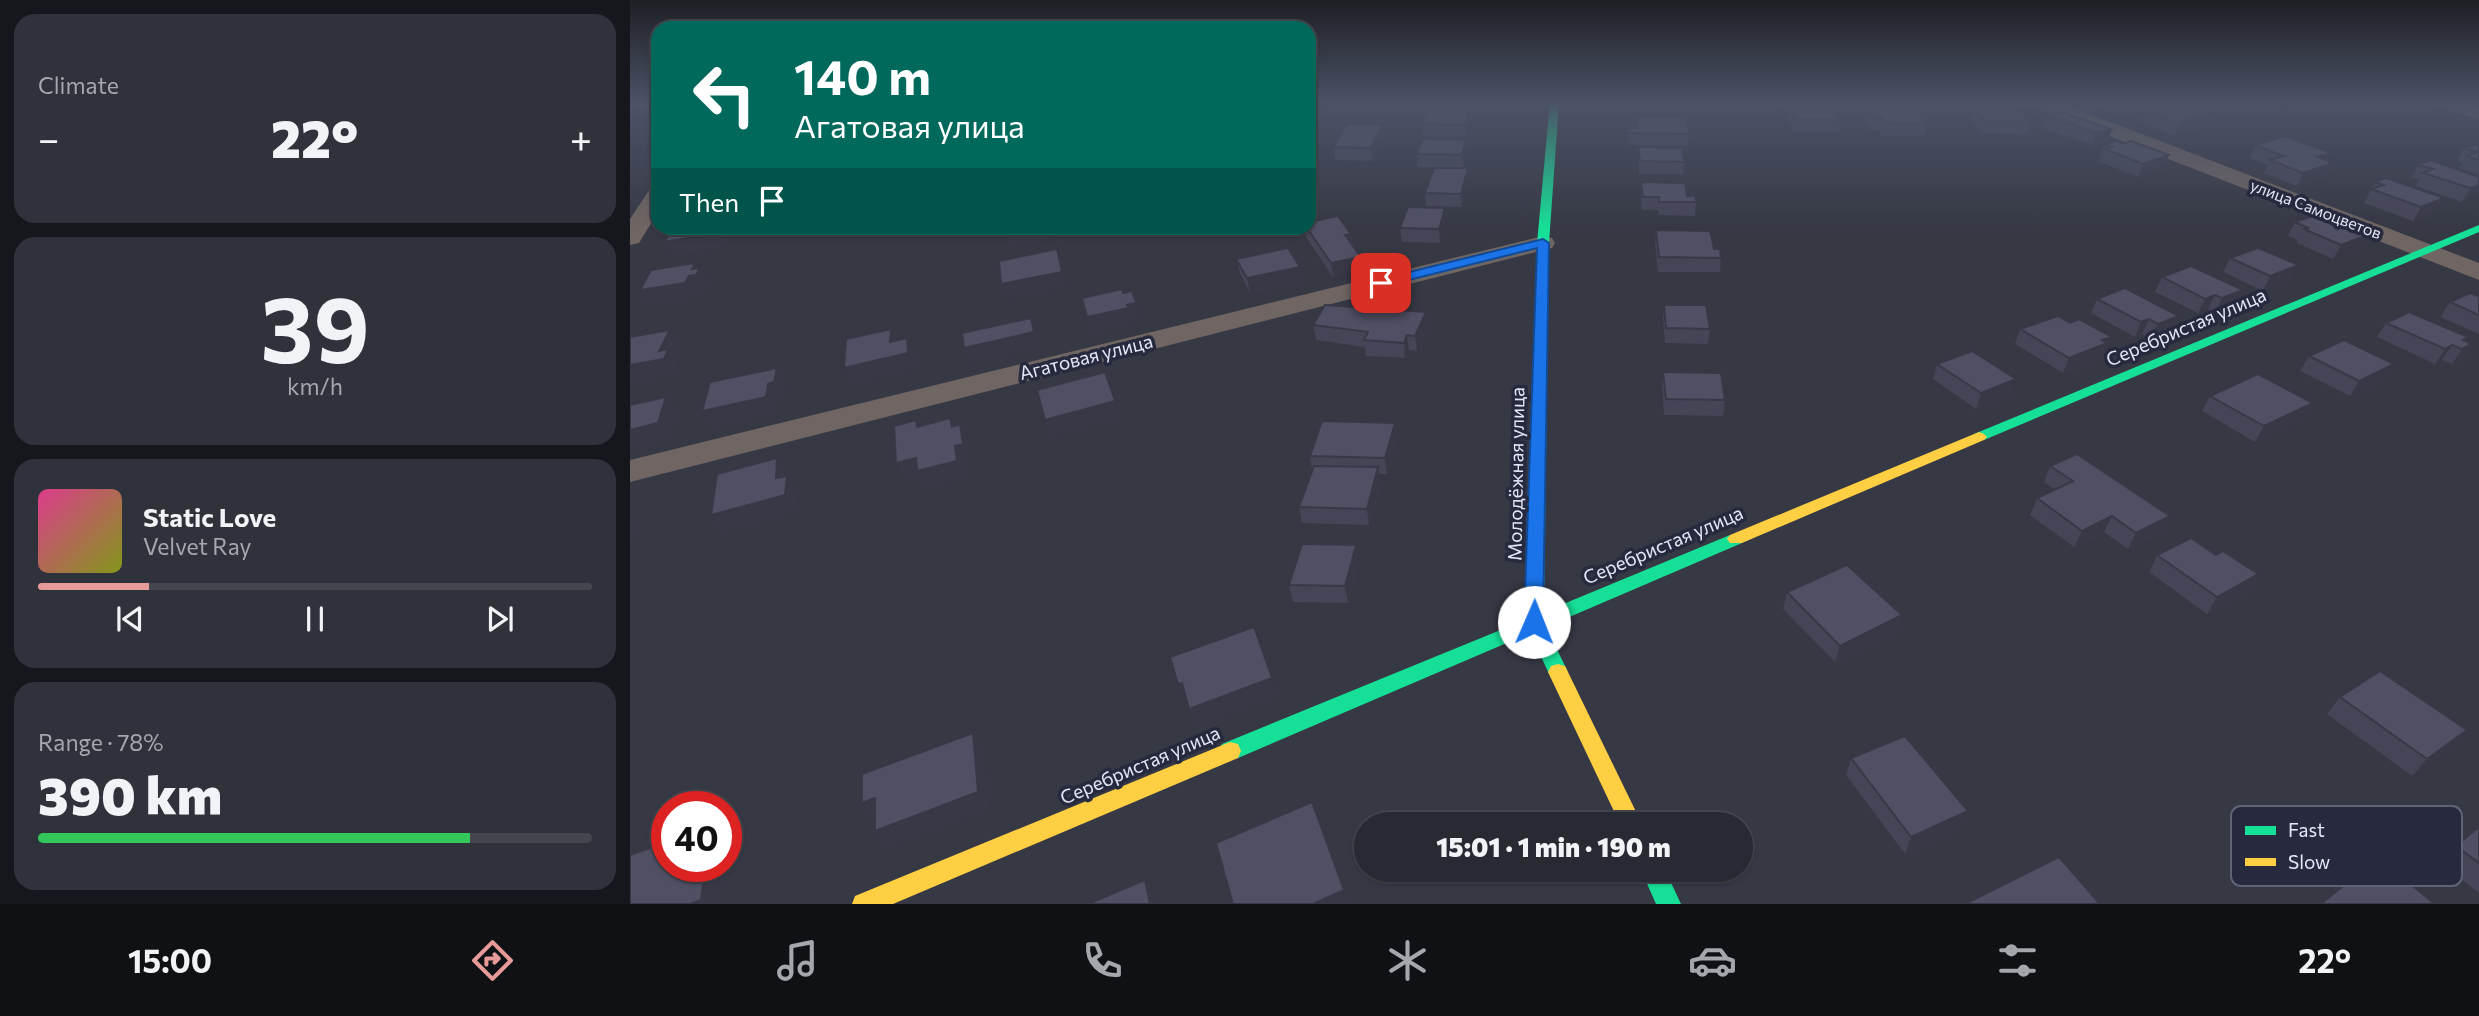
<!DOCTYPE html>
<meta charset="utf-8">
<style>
body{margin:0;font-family:Commissioner,sans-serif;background:#30323b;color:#f1f3f6;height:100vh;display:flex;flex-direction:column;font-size:26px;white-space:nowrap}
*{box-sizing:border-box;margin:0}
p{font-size:23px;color:#a5a7ac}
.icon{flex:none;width:38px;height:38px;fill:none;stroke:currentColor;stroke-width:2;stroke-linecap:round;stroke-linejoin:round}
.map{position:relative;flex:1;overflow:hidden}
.side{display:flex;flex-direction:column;gap:14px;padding:14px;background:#16171c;width:630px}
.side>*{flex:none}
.banner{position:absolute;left:21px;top:21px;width:665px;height:214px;border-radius:21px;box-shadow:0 2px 5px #0004,0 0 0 2px #44464e;background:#00695c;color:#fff;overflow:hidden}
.speed{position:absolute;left:21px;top:791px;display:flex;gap:14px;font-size:35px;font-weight:700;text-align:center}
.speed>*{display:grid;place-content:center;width:91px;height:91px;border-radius:50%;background:#282a33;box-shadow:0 2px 5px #0004,0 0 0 2px #44464e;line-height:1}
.speed .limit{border:10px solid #d22;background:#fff;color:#111}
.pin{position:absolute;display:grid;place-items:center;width:60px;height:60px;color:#fff;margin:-30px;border-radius:14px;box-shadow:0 4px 10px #0006}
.me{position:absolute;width:77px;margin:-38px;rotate:1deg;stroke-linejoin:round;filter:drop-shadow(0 0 5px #0008)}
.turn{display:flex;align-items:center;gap:24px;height:147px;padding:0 28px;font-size:32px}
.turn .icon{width:91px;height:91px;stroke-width:2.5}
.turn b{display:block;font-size:49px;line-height:60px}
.then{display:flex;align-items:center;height:66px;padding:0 28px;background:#0003;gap:14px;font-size:26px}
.big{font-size:52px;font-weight:800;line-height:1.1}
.side .tile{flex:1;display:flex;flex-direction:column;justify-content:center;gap:10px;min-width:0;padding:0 24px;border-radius:21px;background:#30323b}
.side .dial{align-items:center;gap:0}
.dial b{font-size:91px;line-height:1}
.song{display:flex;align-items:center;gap:21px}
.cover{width:84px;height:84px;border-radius:10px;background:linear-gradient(135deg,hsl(330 70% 55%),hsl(70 70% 35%))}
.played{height:7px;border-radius:4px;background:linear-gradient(90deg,#e69b98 20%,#44464e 20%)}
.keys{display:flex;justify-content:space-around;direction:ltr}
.heat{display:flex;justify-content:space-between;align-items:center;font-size:38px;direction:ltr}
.charge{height:10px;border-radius:5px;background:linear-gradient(90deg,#34c759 78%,#44464e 0)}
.trip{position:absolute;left:724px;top:812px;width:399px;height:70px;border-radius:35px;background:#282a33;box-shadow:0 2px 5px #0004,0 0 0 2px #44464e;font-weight:800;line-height:70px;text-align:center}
.menu{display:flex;height:112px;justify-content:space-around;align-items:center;background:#101114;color:#a5a7ac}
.menu .icon{width:49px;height:49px}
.menu .active{color:#e69b98}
.menu b{font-size:32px;color:#f1f3f6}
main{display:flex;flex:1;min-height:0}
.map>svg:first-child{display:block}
</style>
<main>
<section class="side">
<div class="tile"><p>Climate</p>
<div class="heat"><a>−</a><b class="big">22°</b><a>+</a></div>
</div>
<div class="tile dial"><b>39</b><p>km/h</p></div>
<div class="tile">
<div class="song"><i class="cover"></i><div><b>Static Love</b><p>Velvet Ray</p></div></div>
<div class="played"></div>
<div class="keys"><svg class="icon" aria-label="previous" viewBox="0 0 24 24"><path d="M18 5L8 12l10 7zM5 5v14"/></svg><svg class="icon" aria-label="pause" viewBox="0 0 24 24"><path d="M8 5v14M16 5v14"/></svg><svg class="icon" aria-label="next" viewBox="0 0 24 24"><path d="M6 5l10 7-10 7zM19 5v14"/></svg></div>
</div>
<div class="tile"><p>Range · 78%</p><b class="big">390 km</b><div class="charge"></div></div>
</section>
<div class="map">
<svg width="1849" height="904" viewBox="0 0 1849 904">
<rect width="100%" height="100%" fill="#363844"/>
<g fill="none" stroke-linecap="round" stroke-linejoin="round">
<g fill="#6f6562" fill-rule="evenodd">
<polygon points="0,102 23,102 21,106 0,110"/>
<polygon points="1355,102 1428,102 1849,263 1849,280 1410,109 1364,108"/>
<polygon points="1801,102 1832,102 1849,107 1849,119 1803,106"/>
<polygon points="28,187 28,212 9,243 0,245 0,219 20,189"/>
<polygon points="913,236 922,238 925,243 922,248 0,482 0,460"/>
</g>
<g fill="#16e098" fill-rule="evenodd">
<polygon points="920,102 929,102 919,243 914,612 1100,535 1112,535 1115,539 1112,543 916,627 938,672 935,678 928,680 921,678 900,633 608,758 600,760 592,758 589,751 592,744 895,620 907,243"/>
<polygon points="1849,225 1849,232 1354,440 1344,440 1341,437 1344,434"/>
<polygon points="1011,870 1035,870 1051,904 1026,904"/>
</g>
<g fill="#ffcf43" fill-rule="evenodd">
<polygon points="1349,432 1354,434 1357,437 1354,440 1112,543 1100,543 1097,539 1100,535"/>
<polygon points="928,664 935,666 1012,824 990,824 918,672 921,666"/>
<polygon points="600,742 608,744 611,751 608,758 263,904 222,904 225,896"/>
</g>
</g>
<g fill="#454557">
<polygon points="1459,102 1482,102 1470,106"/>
<polygon points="1158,105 1210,120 1208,132 1163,131 1157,116"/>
<polygon points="1343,106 1400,122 1396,134 1351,133 1340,118"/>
<polygon points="1518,106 1580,113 1575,125 1544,135 1511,123"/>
<polygon points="1245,107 1297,124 1294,136 1252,136 1249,130 1240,130 1235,122 1237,110 1244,110"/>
<polygon points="837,108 840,126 836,137 793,136 792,124"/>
<polygon points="1417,116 1482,130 1477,142 1462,145 1414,128"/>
<polygon points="1007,117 1059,134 1058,146 998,145 998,128 1006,128"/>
<polygon points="753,137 743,161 705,160 704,147"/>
<polygon points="836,140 837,152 833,168 788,167 787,154"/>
<polygon points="1493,144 1539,155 1534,168 1508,177 1470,162 1471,158 1469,157 1474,145"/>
<polygon points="1625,145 1697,161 1703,163 1697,176 1667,186 1634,173 1638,165 1619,158"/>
<polygon points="1849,146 1849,175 1829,168 1833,163 1827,161 1834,148"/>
<polygon points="1008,147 1054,162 1053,174 1009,174"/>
<polygon points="1788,165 1849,177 1832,202 1786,186 1789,180 1781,177"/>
<polygon points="838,168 839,181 832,207 796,206 795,193"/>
<polygon points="1756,178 1806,212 1783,221 1734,203 1745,182"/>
<polygon points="1011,182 1057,196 1066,202 1065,216 1029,215 1028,210 1012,210 1011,195"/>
<polygon points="815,208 816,221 810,243 772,242 770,228"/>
<polygon points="1665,222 1732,247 1703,259 1667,243 1668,240 1658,236"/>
<polygon points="674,228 721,234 723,247 733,271 703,277 676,237"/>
<polygon points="1026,230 1084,249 1091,258 1090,272 1028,272 1025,244"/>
<polygon points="1600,258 1661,279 1633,291 1593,272"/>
<polygon points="606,259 673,282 620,293 610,273"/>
<polygon points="1532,277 1613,290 1605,305 1585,313 1578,310 1568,313 1525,292"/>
<polygon points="1849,295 1849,334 1810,317 1820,302"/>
<polygon points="1467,299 1549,316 1542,331 1521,339 1512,334 1505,337 1461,313"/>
<polygon points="1034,305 1080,329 1078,344 1035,343 1033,319"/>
<polygon points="1756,323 1835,341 1842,344 1832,359 1822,364 1812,360 1805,364 1747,337"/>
<polygon points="683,325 797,327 787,351 779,350 775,358 736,356 735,347 686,340"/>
<polygon points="1390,329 1475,352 1474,353 1471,359 1433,373 1385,344"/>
<polygon points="1679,356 1764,364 1754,379 1720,396 1670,371"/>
<polygon points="1307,364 1381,395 1346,409 1303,379"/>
<polygon points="1033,372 1095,400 1093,416 1034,415 1032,387"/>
<polygon points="1580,396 1683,403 1674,419 1625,442 1572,411"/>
<polygon points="765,423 767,439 757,474 749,474 751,483 739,525 672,523 669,507 682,470 680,456"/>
<polygon points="1420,466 1540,516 1532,532 1498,549 1474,532 1444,547 1400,515 1407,498 1425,490 1414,482"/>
<polygon points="1527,555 1586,555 1628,574 1618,590 1577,614 1519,572"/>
<polygon points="729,562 718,603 663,602 659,585"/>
<polygon points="1157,592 1272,615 1266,632 1205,662 1153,609"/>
<polygon points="1710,697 1821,747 1782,776 1697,714"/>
<polygon points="1221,758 1330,828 1275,854 1216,775"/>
<polygon points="1849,827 1849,893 1809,862"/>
</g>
<g fill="#383847">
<polygon points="1471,102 1482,102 1470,106"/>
<polygon points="837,108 840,126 836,137 836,114"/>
<polygon points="1580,113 1575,125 1544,135 1549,123"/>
<polygon points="752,125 753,137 743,161 741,148"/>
<polygon points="1482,130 1477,142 1462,145 1466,133"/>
<polygon points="836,140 837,152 833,168 832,155"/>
<polygon points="1701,153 1694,165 1687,157"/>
<polygon points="1539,155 1534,168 1508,177 1513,164"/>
<polygon points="1703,163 1697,176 1667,186 1673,173"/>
<polygon points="838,168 839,181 832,207 831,194"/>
<polygon points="1849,185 1849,195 1832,202 1840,188"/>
<polygon points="1814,198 1806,212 1783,221 1791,207"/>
<polygon points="815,208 816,221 810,243 809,229"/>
<polygon points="85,228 95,228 98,232 90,248 43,256 34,242"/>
<polygon points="403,228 428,228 431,237 380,247 375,233"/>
<polygon points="721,234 723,247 715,235"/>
<polygon points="1740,234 1732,247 1703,259 1711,245"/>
<polygon points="427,249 432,263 437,287 377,299 371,284"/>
<polygon points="731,257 733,271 703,277 701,263"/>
<polygon points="65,263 69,269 70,268 79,282 75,290 67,291 64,297 19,305 10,290 62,269"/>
<polygon points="1669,265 1661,279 1633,291 1640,276"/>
<polygon points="670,267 673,282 620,293 617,278"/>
<polygon points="1613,290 1605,305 1585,313 1592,298"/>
<polygon points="1585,295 1578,310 1568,313 1575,299"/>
<polygon points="506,303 510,318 502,319 503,323 462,332 457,317"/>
<polygon points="796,312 797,327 787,351 785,336"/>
<polygon points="1549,316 1542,331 1521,339 1528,324"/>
<polygon points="401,318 407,333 410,347 340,363 334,348"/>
<polygon points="1519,319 1512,334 1505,337 1511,322"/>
<polygon points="261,329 268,344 277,338 285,353 285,368 222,383 214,368 260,342"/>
<polygon points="40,330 50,345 44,358 48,365 44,374 0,383 0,365 29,351"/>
<polygon points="777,335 779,350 775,358 774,343"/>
<polygon points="1482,337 1475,352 1474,353 1471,359 1433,373 1439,358 1472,340"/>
<polygon points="1842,344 1832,359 1822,364 1832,349"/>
<polygon points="1822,345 1812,360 1805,364 1815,349"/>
<polygon points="1764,364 1754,379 1720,396 1729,381"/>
<polygon points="147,368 156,383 153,398 147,399 145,412 83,427 72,411 138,384"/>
<polygon points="1386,379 1381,395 1346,409 1351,393"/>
<polygon points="36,397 47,412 39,439 0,448 0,430"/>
<polygon points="485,401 491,417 421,436 415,420"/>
<polygon points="1683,403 1674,419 1625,442 1634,426"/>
<polygon points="765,423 767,439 757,474 755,458"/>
<polygon points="330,424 338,440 340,460 332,462 334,477 295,488 289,475 275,479 266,463 325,446"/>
<polygon points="147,458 167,492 165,511 92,532 81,515 146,478"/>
<polygon points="748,467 751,483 739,525 737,509"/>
<polygon points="1482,516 1474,532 1444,547 1452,531"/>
<polygon points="1540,516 1532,532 1498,549 1506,533"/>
<polygon points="0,518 6,526 0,552"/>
<polygon points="726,545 729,562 718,603 715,586"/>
<polygon points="1628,574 1618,590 1577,614 1587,597"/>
<polygon points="1272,615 1266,632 1205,662 1210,646"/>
<polygon points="642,678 647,695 566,726 559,709"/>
<polygon points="552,683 558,700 554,701 548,684"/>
<polygon points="1837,730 1821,747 1782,776 1797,759"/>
<polygon points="343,733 353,750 359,808 258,847 245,831"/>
<polygon points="245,798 257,815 244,820 232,803"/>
<polygon points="1338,811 1330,828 1275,854 1281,837"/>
<polygon points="75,866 94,866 89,904 60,904"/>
<polygon points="515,880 523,896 524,904 520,904"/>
<polygon points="714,890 718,904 683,904"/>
</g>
<g fill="#505065" stroke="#383847" stroke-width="2">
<polygon points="1543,102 1549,102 1580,113 1549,123 1515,111 1525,108 1518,106"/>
<polygon points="1158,105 1203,105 1210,120 1165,119"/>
<polygon points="1343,106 1380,107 1389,110 1400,122 1355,121"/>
<polygon points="1245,107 1286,107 1297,124 1255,123 1252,118 1242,118 1237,110 1247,110"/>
<polygon points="799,108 837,108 836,114 839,114 835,125 792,124"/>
<polygon points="1433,112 1482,130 1466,133 1417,116"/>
<polygon points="1007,117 1056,117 1059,134 999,133 998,128 1008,128"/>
<polygon points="716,124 752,125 741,148 704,147"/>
<polygon points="1655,136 1701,153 1687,157 1703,163 1673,173 1640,160 1654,156 1625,145"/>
<polygon points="793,139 836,140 832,155 787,154"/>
<polygon points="1486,141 1493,144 1501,141 1539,155 1513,164 1475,149 1481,147 1474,145"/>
<polygon points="1845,145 1849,146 1849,160 1837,156 1847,152 1834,148"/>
<polygon points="1008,147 1052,148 1054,162 1010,161"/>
<polygon points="1800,160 1849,177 1849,185 1840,188 1793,173 1803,169 1788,165"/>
<polygon points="804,168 838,168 831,194 795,193"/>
<polygon points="1756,178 1814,198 1791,207 1741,189 1754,185 1745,182"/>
<polygon points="1011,182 1055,183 1057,196 1065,196 1066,202 1029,202 1029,197 1013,197"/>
<polygon points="778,207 815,208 809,229 770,228"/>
<polygon points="1689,214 1740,234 1711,245 1674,229 1678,228 1665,222"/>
<polygon points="708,216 721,234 715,235 731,257 701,263 677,228 679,228 679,222"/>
<polygon points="43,228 85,228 82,234 34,242"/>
<polygon points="374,228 403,228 375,233"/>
<polygon points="1026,230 1080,231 1084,249 1090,249 1091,258 1029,257"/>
<polygon points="658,248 670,267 617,278 606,259"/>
<polygon points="1628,248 1669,265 1640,276 1600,258"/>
<polygon points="427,249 432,272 371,284 369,261"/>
<polygon points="65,263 62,269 70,268 66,275 59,276 55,283 10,290 21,270"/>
<polygon points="1561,266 1613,290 1592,298 1585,295 1575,299 1532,277"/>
<polygon points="1495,288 1549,316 1528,324 1519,319 1511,322 1467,299"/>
<polygon points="492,289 493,293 502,291 506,303 497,305 499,308 457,317 452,298"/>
<polygon points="1840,293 1847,296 1849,295 1849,315 1820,302"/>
<polygon points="695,305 796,312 785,336 777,335 774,343 734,340 738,332 683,325"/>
<polygon points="1034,305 1076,305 1080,329 1036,328"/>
<polygon points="1779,312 1838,337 1833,340 1842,344 1832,349 1822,345 1815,349 1756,323"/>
<polygon points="1428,316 1440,323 1449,319 1482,337 1472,340 1477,343 1439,358 1390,329"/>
<polygon points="401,318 404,332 334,348 332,333"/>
<polygon points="261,329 260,342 277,338 278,353 214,368 216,339"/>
<polygon points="40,330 29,351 38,349 34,359 0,365 0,337"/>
<polygon points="1714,340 1764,364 1729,381 1679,356"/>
<polygon points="1342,351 1386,379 1351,393 1307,364"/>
<polygon points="147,368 144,382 138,384 136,397 72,411 80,382"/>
<polygon points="475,372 485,401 415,420 407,390"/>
<polygon points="1033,372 1091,373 1095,400 1036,399"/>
<polygon points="1628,374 1683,403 1634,426 1580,396"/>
<polygon points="36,397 28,423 0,430 0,405"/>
<polygon points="320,418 322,427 330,424 333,444 325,446 327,461 287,471 286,458 266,463 264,426 286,420 287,427"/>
<polygon points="692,421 765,423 755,458 680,456"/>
<polygon points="1447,454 1540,516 1506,533 1482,516 1452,531 1407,498 1443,481 1420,466"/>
<polygon points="147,458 146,478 157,476 155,495 81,515 87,474"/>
<polygon points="684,466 748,467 737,509 669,507"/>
<polygon points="1561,538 1586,555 1593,551 1628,574 1587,597 1527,555"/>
<polygon points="672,544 726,545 715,586 659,585"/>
<polygon points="1217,565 1272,615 1210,646 1157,592"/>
<polygon points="624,627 642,678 559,709 552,683 548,684 540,657"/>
<polygon points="1750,671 1837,730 1797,759 1710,697"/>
<polygon points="343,733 348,792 245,831 245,798 232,803 232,774"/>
<polygon points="1275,736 1338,811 1281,837 1221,758"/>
<polygon points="682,802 714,890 683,904 603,904 586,843"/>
<polygon points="1849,827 1849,863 1826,846"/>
<polygon points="37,842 37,866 75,866 71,900 60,904 0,904 0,855"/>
<polygon points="1429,857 1470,904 1335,904"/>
<polygon points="1748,858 1805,904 1691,904"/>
<polygon points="515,880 520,904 458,904"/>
</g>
<linearGradient id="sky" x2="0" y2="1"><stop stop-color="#1e1f25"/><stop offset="0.45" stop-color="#4c5367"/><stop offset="1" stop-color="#4c5367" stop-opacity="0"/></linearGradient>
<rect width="1849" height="229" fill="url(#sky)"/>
<polygon fill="#1a73e8" stroke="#114b97" stroke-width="2" points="913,239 919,243 913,622 911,627 904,629 897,627 894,622 907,248 751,287 745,283 747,280"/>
<g text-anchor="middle" stroke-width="7" stroke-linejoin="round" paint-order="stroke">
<g font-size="16" fill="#e4e7f5" stroke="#27293f">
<text transform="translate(1686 209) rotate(21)" y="6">улица Самоцветов</text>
</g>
<g font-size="19" fill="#e4e7f5" stroke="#27293f">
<text transform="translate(1556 327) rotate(-23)" y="7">Серебристая улица</text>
<text transform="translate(456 357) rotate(-14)" y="7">Агатовая улица</text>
<text transform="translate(886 474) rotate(-89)" y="7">Молодёжная улица</text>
<text transform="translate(1033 545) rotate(-23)" y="7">Серебристая улица</text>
<text transform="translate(510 765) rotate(-23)" y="7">Серебристая улица</text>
</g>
</g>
<rect x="1601" y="806" width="231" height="80" rx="10" fill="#27293f" stroke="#606276" stroke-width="2"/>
<rect x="1615" y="826" width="31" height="9" fill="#16e098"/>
<rect x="1615" y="858" width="31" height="8" fill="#ffcf43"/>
<g font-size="19" fill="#e4e7f5">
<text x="1658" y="837">Fast</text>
<text x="1658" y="869">Slow</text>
</g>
</svg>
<div class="speed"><div class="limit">40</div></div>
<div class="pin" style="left:751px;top:283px;background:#d93025"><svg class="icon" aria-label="arrive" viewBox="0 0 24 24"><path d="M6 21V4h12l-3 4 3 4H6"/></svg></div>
<svg class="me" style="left:904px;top:622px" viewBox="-20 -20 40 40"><circle r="19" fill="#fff"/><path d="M0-13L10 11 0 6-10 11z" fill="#1a73e8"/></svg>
<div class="trip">15:01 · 1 min · 190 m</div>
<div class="banner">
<div class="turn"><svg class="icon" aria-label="left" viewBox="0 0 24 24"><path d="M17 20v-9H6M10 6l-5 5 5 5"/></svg><div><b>140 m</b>Агатовая улица</div></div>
<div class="then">Then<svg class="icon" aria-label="arrive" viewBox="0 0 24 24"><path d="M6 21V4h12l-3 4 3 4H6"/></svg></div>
</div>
</div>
</main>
<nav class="menu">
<b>15:00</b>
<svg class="icon active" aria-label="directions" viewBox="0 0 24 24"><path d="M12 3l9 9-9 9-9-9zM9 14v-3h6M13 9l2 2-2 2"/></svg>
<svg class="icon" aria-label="music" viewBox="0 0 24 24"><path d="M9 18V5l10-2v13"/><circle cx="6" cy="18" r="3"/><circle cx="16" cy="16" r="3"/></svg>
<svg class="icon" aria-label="phone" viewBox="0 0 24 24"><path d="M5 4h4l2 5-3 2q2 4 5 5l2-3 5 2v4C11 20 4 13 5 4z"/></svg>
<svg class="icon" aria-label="climate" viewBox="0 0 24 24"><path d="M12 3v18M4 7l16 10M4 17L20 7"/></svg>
<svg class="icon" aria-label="car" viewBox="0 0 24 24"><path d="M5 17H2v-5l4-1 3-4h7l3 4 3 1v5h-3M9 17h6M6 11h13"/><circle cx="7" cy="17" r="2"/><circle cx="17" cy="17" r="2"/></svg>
<svg class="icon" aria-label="filters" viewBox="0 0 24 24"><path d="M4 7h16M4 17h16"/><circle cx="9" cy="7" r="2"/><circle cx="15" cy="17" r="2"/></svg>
<b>22°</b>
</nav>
